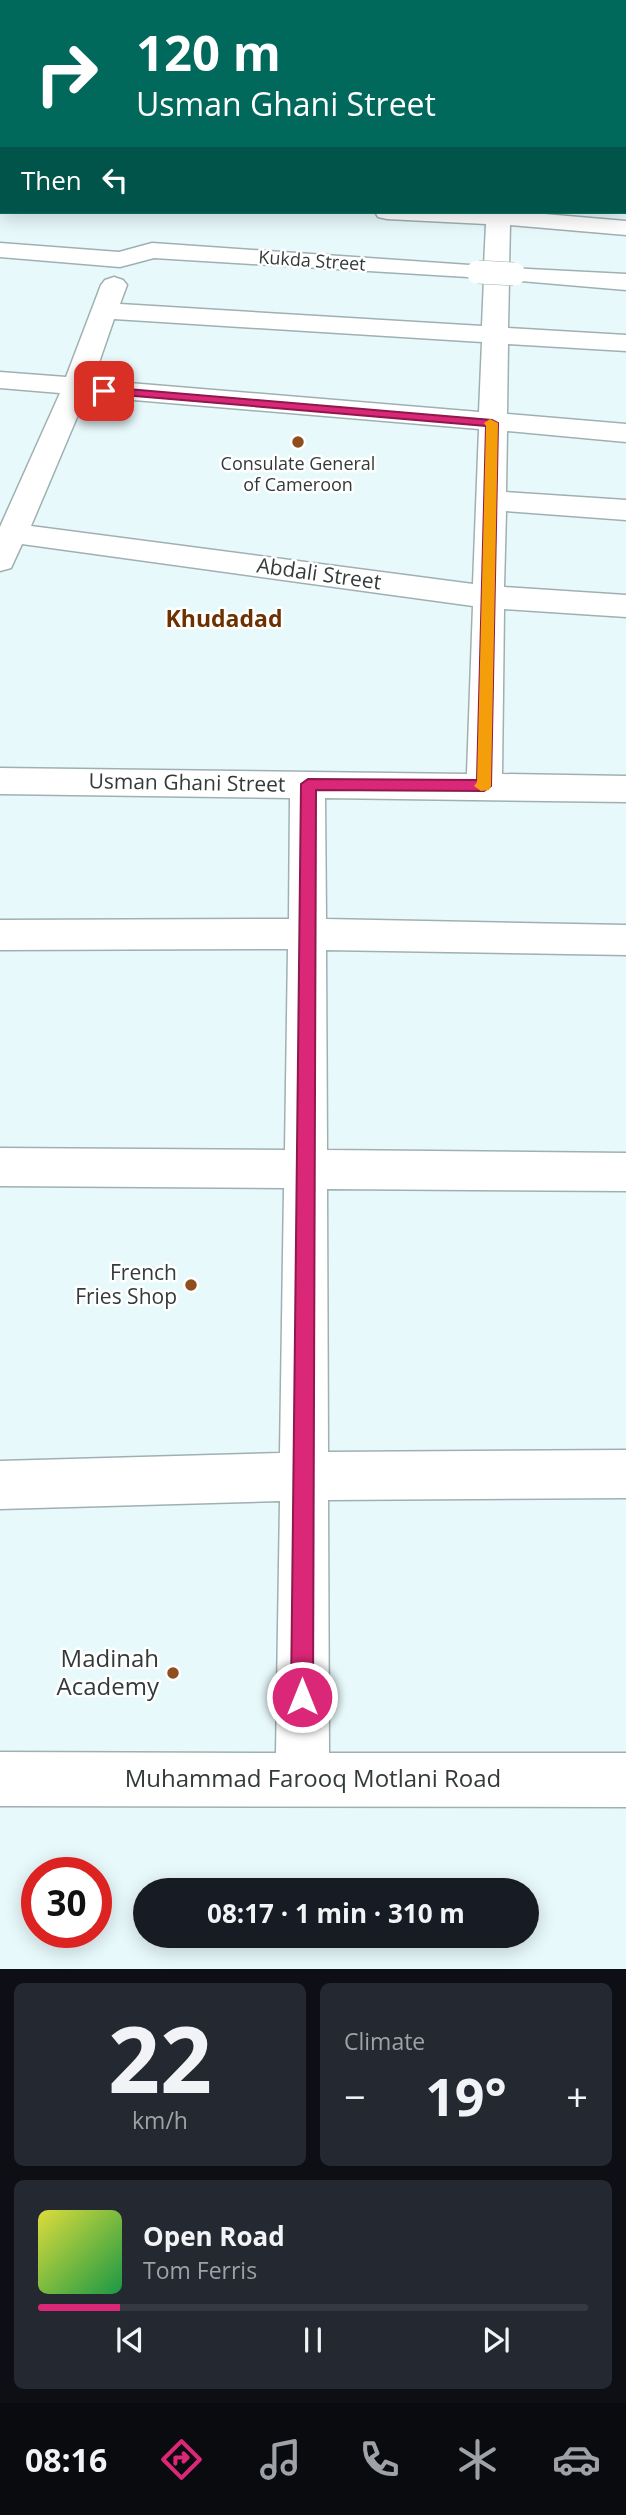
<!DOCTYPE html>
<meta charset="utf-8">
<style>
body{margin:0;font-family:"Open Sans",sans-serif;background:#242831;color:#f1f3f6;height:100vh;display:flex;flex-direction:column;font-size:26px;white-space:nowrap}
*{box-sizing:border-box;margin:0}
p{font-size:23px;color:#9ea1a6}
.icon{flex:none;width:38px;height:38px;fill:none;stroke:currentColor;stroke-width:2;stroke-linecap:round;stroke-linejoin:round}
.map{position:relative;height:1969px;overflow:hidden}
.panel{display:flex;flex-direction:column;gap:14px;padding:14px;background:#0d0f14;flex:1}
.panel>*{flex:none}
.guide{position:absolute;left:0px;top:0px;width:626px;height:214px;box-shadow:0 4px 18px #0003;background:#00695c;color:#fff;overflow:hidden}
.speed{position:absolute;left:21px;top:1857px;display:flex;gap:14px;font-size:35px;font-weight:700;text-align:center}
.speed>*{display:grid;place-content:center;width:91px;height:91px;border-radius:50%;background:#171b24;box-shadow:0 4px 18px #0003;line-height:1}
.speed .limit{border:10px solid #d22;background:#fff;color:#111}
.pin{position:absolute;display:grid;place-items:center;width:60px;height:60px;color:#fff;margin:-30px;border-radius:14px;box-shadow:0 4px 10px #0006}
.me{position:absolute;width:77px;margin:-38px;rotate:0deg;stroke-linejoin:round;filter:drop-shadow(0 0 5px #0008)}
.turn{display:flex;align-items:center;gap:24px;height:147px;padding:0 21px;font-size:32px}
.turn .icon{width:91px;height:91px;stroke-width:2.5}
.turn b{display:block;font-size:49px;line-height:60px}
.then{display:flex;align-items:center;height:66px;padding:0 21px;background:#0003;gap:14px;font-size:26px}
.big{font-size:52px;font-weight:700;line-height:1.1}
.panel .tile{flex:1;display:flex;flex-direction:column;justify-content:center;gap:10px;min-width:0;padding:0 24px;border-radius:10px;background:#242831}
.panel .dial{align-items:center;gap:0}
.dial b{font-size:91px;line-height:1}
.song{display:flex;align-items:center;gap:21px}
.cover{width:84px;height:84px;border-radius:10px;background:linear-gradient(135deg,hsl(60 70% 55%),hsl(140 70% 35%))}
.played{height:7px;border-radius:4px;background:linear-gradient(90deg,#db2777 15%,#363941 15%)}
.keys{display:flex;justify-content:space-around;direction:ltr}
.heat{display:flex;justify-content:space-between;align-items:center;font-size:38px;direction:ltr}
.panel .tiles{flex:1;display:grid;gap:14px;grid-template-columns:1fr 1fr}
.tile:last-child{grid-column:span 2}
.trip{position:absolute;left:133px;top:1878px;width:406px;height:70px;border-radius:35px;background:#171b24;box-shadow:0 4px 18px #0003;font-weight:700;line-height:70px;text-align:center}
.menu{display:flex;height:112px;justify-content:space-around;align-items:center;background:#090b0e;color:#9ea1a6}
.menu .icon{width:49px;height:49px}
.menu .on{color:#db2777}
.menu b{font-size:32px;color:#f1f3f6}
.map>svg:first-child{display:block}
</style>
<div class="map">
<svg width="626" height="1969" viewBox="0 0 626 1969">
<rect width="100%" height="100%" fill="#e8f9fb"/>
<polygon fill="#dbbaa7" points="0,0 350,0 369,2 2,2 2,37"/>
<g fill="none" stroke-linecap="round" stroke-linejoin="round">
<g stroke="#a0b0b2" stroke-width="3">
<g id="minor">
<polygon points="340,0 378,0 379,2 341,2"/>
<rect x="410" y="0" width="20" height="2"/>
<rect x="625" y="23" width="1" height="12"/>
<rect x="0" y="125" width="2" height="14"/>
<rect x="625" y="173" width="1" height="14"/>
<rect x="0" y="189" width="2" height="14"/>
<path d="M375,212H521L626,221V235L510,225L509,268L626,274V290L509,280L508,328L626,335V351L508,344L507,414L626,424V442L507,431L506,492L626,500V520L506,511L504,587L626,595V617L504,609L502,774L626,776V802L325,798L326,919L626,925V955L326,950L327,1150L626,1153V1191L327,1189L328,1452L626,1450V1498L328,1500L329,1753H626V1807L0,1806V1752L276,1753L280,1501L0,1509V1461L280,1453L284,1188L0,1186V1148L285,1150L288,949L0,950V920L289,919L290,798L0,794V768L467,774L473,606L22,544L11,568L0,571V527L60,393L0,388V372L66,377L101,285L105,280L114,277L123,280L127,285L120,304L482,326L484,278L154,258L120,267L0,257V243L119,252L152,243L484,266L486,224L387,219L378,217ZM114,319L482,342L479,412L93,380ZM86,396L479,429L473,584L31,526Z"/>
</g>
</g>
<g stroke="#a0b0b2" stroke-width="3">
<rect id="major" x="0" y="31" width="2" height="12"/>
</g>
<use href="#minor" fill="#fff" fill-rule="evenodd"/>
<use href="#major" fill="#fff" fill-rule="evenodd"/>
<g stroke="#a0b0b2" stroke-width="24" stroke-linecap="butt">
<polyline id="minor-bridge" points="478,272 514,274"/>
</g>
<use href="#minor-bridge" stroke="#fff" stroke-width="23"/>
</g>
<polygon fill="#db2777" stroke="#8e194d" stroke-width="2" points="104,387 492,420 498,423 491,786 484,791 316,790 313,1697 310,1704 302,1708 294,1704 291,1697 301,784 308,779 477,780 486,426 100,393 100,388"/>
<polygon fill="#f59e0b" points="490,419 498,423 491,786 489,790 481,791 474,786 477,782 486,426 484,423"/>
<g fill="#904d1e" stroke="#fff" stroke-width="2.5">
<circle cx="298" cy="442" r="7"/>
<circle cx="191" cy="1285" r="7"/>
<circle cx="173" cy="1673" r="7"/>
</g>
<g text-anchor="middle" stroke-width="5" stroke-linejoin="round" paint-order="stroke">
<g font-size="18" fill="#333a3a" stroke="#fff">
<text transform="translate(312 261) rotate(4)" y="6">Kukda Street</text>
</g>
<g font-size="18" fill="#333a3a" stroke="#fff">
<text x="298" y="470">Consulate General<tspan x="298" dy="21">of Cameroon</tspan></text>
</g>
<g font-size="21" fill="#333a3a" stroke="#fff">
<text transform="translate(319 574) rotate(8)" y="7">Abdali Street</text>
<text transform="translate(187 783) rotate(1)" y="7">Usman Ghani Street</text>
</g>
<g font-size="21" fill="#333a3a" stroke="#fff" text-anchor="end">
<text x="177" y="1280">French<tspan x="177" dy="24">Fries Shop</tspan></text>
</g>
<g font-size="23" font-weight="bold" fill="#6c3100" stroke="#fff">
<text x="224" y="627">Khudadad</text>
</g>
<g font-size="24" fill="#333a3a" stroke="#fff" text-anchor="end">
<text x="159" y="1667">Madinah<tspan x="159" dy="28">Academy</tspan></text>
</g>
<g font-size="24" fill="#333a3a" stroke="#fff">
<text x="313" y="1787">Muhammad Farooq Motlani Road</text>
</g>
</g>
</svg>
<div class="speed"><div class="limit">30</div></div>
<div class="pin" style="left:104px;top:391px;background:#d93025"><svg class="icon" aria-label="arrive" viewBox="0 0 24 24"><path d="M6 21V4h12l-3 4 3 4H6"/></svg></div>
<svg class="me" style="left:302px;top:1697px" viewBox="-20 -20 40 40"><circle r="17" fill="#db2777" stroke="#fff" stroke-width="3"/><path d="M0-11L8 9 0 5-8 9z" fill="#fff"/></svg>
<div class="trip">08:17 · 1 min · 310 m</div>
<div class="guide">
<div class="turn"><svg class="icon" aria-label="right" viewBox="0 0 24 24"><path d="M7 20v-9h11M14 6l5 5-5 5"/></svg><div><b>120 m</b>Usman Ghani Street</div></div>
<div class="then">Then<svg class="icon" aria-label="left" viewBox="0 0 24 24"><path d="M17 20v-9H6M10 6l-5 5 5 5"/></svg></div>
</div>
</div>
<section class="panel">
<div class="tiles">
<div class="tile dial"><b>22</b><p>km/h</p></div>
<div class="tile"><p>Climate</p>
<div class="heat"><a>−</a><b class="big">19°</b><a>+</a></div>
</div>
<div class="tile">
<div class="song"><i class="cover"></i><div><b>Open Road</b><p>Tom Ferris</p></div></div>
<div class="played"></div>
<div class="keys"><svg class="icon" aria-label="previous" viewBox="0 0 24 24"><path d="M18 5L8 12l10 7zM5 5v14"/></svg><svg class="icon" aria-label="pause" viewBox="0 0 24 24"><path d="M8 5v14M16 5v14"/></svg><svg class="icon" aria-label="next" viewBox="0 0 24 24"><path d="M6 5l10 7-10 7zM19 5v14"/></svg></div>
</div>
</div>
</section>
<nav class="menu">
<b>08:16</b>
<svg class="icon on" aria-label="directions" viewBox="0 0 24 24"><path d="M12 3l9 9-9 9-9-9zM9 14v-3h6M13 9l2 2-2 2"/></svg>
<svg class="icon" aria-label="music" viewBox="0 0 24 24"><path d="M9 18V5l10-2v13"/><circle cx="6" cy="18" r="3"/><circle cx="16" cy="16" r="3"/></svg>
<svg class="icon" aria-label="phone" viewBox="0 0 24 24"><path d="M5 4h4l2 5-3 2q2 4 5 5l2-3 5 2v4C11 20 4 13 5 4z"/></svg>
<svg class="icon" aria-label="climate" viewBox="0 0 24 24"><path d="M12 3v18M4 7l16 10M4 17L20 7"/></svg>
<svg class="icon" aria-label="car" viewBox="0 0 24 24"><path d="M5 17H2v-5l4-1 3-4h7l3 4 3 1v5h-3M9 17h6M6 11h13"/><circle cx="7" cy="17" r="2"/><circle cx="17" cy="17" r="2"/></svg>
</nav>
